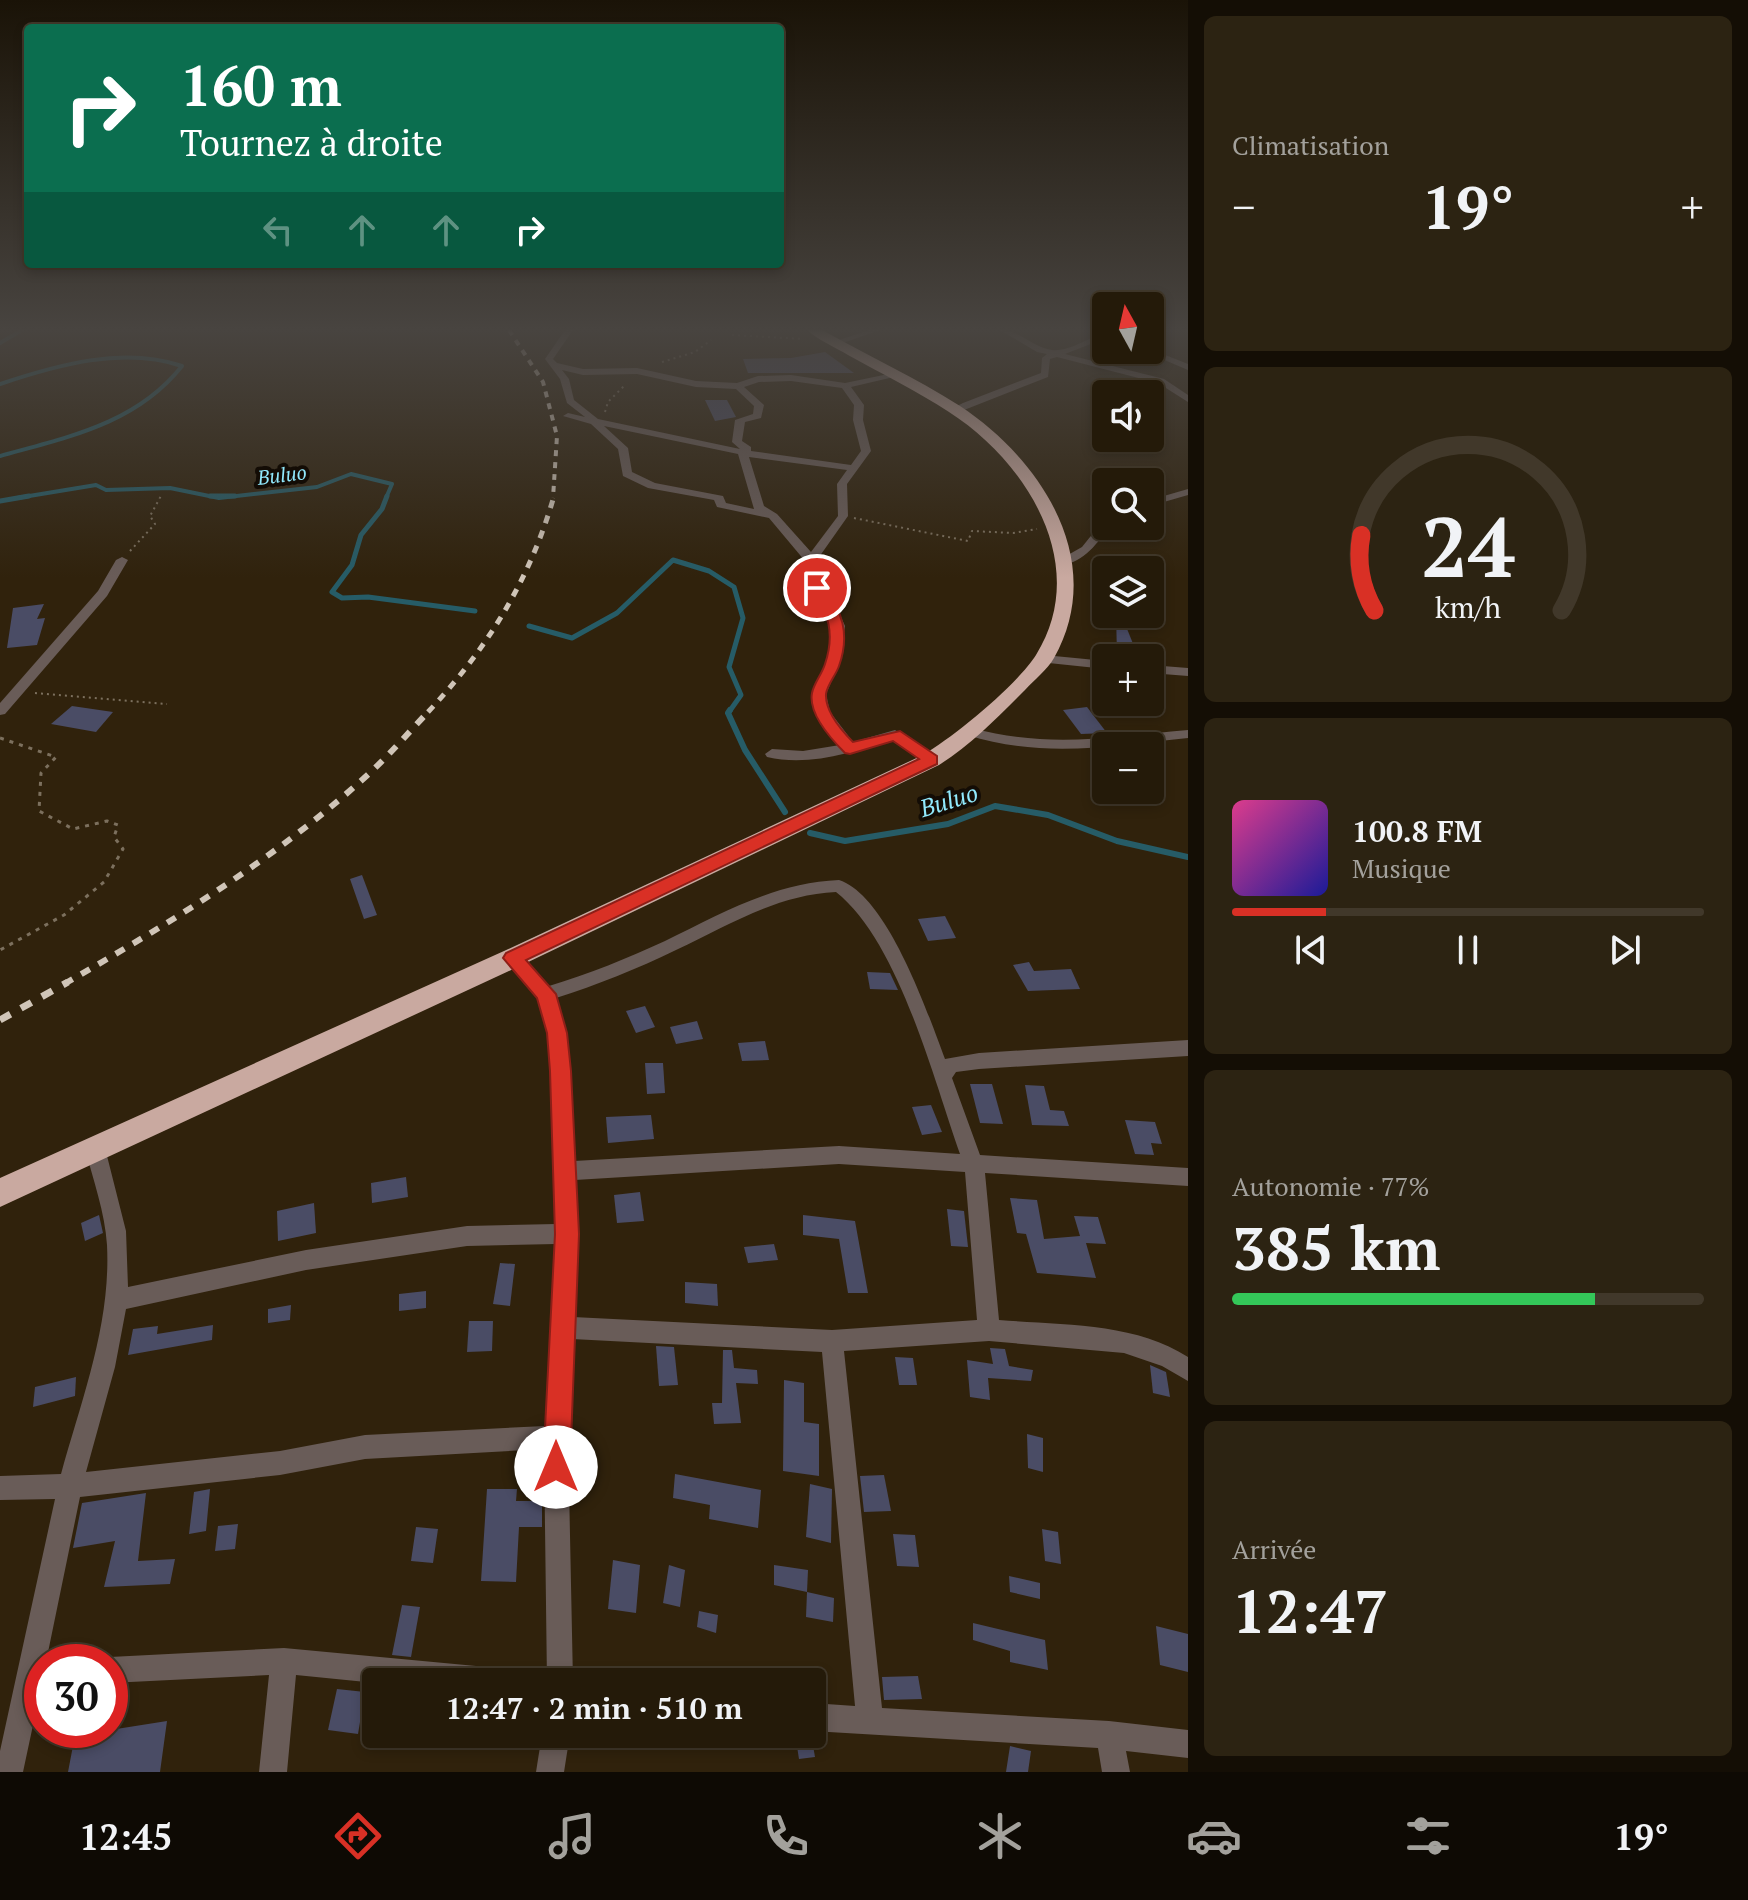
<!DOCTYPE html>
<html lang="fr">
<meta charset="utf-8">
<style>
body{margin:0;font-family:"PT Serif",serif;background:#2c2312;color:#f1f3f6;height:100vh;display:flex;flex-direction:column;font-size:30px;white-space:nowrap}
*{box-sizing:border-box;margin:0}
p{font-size:26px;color:#a3a19c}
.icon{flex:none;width:44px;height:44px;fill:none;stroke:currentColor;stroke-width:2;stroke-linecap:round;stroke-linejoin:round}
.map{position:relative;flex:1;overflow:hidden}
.panel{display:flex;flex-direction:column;gap:16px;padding:16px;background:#140e05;width:560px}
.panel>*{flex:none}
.top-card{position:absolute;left:24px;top:24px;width:760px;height:244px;border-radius:8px;box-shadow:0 4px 12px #0003,0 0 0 2px #41382a;background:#0b6e4f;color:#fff;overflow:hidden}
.needle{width:52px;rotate:352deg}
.fabs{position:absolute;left:1092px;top:292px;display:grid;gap:16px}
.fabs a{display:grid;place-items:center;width:72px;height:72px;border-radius:8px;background:#241a09;box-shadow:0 4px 12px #0003,0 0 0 2px #41382a;font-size:40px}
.speed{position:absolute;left:24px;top:1644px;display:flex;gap:16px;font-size:40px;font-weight:700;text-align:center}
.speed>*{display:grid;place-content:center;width:104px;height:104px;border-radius:50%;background:#241a09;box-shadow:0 4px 12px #0003,0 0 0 2px #41382a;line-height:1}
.speed .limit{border:12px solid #d22;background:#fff;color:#111}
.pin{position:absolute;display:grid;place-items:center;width:68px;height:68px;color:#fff;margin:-34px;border:4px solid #fff;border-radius:50%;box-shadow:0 2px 8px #0007}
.me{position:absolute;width:88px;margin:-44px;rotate:0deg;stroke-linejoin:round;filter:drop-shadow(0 0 6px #0008)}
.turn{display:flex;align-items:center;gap:28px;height:168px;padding:0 24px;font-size:36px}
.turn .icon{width:104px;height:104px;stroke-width:2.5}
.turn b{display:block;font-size:56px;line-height:68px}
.lanes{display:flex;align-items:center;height:76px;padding:0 24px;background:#0003;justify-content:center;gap:40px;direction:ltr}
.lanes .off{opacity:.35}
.big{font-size:60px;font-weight:700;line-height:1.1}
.panel .widget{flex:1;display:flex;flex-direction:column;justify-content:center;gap:12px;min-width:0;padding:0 28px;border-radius:12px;background:#2c2312}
.panel .dial{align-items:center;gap:0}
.dial svg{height:208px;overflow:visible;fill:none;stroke:#41382a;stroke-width:7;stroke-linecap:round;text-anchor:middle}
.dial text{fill:#f1f3f6;stroke:none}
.song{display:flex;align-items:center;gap:24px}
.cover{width:96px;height:96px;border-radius:12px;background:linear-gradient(135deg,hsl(330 70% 55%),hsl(240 70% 35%))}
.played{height:8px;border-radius:4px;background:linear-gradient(90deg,#d93025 20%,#41382a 20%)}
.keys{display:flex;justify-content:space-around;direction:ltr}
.heat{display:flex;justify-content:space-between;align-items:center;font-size:44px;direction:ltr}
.charge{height:12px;border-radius:6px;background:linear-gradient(90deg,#34c759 77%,#41382a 0)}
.trip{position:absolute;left:362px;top:1668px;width:464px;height:80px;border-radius:8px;background:#241a09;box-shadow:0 4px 12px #0003,0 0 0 2px #41382a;font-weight:700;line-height:80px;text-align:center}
.menu{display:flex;height:128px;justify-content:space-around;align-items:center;background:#0e0a04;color:#a3a19c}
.menu .icon{width:56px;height:56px}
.menu .current{color:#d93025}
.menu b{font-size:36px;color:#f1f3f6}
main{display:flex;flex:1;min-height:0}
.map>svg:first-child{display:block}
</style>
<main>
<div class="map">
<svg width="1188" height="1772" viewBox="0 0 1188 1772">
<rect width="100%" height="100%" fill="#30220c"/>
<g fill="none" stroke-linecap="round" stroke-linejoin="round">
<g stroke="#265c67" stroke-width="4">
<polyline points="0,343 22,330"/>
<path d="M0,384C57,365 123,346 182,366C136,424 68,437 0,456"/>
<polyline points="17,498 96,485 106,490 170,488 219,498 317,487 351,474 392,484 386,498"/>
</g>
<g stroke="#265c67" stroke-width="5">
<polyline points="210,496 235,496"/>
<polyline points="387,496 382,509 361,535 352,565 332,592 342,598 368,597 475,611"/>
<polyline points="0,501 29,496"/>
<polyline points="529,626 572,638 617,613 673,560 709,571 734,587 743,618 729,667 741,695 729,712"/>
</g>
<g stroke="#265c67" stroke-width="6">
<polyline points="730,710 728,713 745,750 785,812"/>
<polyline points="810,833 845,841 948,824 995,806 1048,815 1117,841 1188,857"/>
</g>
</g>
<g fill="#4a4c65">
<polygon points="825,352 854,373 748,373 743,359 791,358"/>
<polygon points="705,400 727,400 736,417 715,421"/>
<polygon points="44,604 37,619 45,618 37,645 7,648 13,608"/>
<polygon points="1116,614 1121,614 1138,656 1117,655"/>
<polygon points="72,706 113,712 96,732 51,724"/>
<polygon points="1087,707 1107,733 1081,734 1063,710"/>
<polygon points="362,875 377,915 364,919 350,879"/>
<polygon points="945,916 956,938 928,941 918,919"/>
<polygon points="1029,962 1034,971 1071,969 1080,989 1028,991 1013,965"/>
<polygon points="867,972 890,973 898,990 870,989"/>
<polygon points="645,1006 655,1027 636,1033 626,1011"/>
<polygon points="697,1021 703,1039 676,1044 670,1027"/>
<polygon points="765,1041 769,1060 742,1061 738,1043"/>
<polygon points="645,1063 663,1063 665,1093 647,1094"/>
<polygon points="970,1084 992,1084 1003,1124 980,1123"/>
<polygon points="1025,1085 1044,1086 1050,1110 1064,1111 1069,1126 1032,1125"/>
<polygon points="931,1105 942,1132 922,1135 912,1107"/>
<polygon points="651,1115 654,1139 608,1143 606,1117"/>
<polygon points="1125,1120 1155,1122 1162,1144 1151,1143 1154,1155 1135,1154"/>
<polygon points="406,1177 408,1197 372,1203 371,1183"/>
<polygon points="640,1192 644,1221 617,1223 614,1195"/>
<polygon points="1010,1198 1037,1200 1044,1239 1080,1236 1074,1216 1098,1217 1106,1244 1086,1243 1096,1278 1037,1273 1026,1234 1017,1233"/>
<polygon points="314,1203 316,1233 278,1241 277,1211"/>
<polygon points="947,1209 964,1211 968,1247 951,1246"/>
<polygon points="99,1215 103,1233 85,1241 81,1223"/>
<polygon points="803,1215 855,1221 868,1293 848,1293 839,1239 803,1235"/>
<polygon points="774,1244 778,1260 748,1263 744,1247"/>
<polygon points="500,1263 515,1264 510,1306 493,1304"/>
<polygon points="685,1282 717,1284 718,1306 685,1303"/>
<polygon points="426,1291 426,1308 399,1311 399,1294"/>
<polygon points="291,1305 290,1320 268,1323 268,1309"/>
<polygon points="469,1321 493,1321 492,1351 467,1352"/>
<polygon points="213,1325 212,1340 128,1355 133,1329 158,1326 157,1334"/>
<polygon points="656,1346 674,1347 678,1385 659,1386"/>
<polygon points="990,1348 1005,1349 1009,1366 1033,1370 1031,1381 988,1378 990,1400 970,1397 967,1360 993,1364"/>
<polygon points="723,1350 732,1350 734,1368 757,1370 758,1384 736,1383 741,1423 714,1424 712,1403 722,1403"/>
<polygon points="895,1357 913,1358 917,1385 899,1385"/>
<polygon points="1150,1365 1166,1372 1170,1397 1153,1393"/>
<polygon points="76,1377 75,1396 33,1407 35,1387"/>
<polygon points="784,1380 804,1383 804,1422 819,1424 819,1476 783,1471"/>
<polygon points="1027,1434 1043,1438 1043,1472 1028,1468"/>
<polygon points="675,1474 761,1490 758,1528 709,1519 710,1505 673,1498"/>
<polygon points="884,1475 891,1511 864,1512 860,1476"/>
<polygon points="810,1484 832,1489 831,1543 806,1537"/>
<polygon points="210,1489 206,1531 189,1534 194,1492"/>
<polygon points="487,1489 517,1489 516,1501 542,1501 542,1527 519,1527 516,1582 481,1581"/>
<polygon points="146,1493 138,1561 175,1559 170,1584 104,1587 115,1541 73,1548 82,1503"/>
<polygon points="238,1524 235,1549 215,1551 218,1526"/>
<polygon points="416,1527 438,1529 433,1563 411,1561"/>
<polygon points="1042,1529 1058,1532 1061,1564 1045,1561"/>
<polygon points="893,1534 915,1535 919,1567 897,1566"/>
<polygon points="613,1560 640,1565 636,1613 608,1609"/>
<polygon points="669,1565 685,1570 680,1607 663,1603"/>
<polygon points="774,1565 808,1570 807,1592 774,1585"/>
<polygon points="1009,1576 1040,1583 1040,1599 1010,1592"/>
<polygon points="807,1592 834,1598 833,1622 806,1617"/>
<polygon points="402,1605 420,1607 411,1657 392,1655"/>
<polygon points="699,1611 718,1615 716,1633 697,1627"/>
<polygon points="973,1623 1045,1640 1048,1670 1010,1662 1010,1651 973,1640"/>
<polygon points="1156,1626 1188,1634 1188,1672 1160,1665"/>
<polygon points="918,1676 922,1699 884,1700 882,1677"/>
<polygon points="337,1689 365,1692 358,1734 328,1730"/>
<polygon points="167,1721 160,1772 68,1772 76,1730 110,1730"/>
<polygon points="795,1734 811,1734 815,1757 799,1759"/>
<polygon points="1010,1746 1031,1751 1028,1772 1006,1772"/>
</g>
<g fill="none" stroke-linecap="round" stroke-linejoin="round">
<g stroke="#7c705e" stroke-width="2" stroke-dasharray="2 4" stroke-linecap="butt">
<polyline points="732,335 804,339"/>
<polyline points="662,362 695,352 711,340"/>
<polyline points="605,412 608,402 626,384"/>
<polyline points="854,518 968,541 972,531 1013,533 1037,529"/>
<polyline points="130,551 155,524 150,516 162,494"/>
<polyline points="35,693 167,704"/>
</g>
<polyline stroke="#7c705e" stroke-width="3" stroke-dasharray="4 6" stroke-linecap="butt" points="0,738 56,757 41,773 39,811 73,829 107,821 118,825 114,837 123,849 104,882 64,915 0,950"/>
<g fill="#695c58" fill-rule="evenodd">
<path d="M565,330H573L553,359L557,363L583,369L637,368L696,381L737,383L758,376L791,375L845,383L898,372V376L851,387L864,405L863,420L871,451L847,484L848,516L817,560L823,587L834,601L845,626L839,664L826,694L830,712L853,742L895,730L936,757L938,760L936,763H926L893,740C853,752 809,767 767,757L765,754L772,749L803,751L840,745L816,713L812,694L827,664L833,626L822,602L811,588L805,561L769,518L717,507L714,500L648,488L623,476L618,449L591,424L563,416L568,413L585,417L567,403L560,379L545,359ZM562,370L583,375L637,374L696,387L736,389L754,406L753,414L735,420L732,442L740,449L598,419L574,400L569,379ZM791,381L842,388L854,405L853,420L861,451L851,465L751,451V447L742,441L745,422L761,418L764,405L744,387L759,382ZM604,426L738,454L754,509L726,503L723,496L655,483L632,472L628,448ZM749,457L847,470L837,484L838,516L811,552L777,514L764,506Z"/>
<polygon points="869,330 880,330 840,344 833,342"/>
<path d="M1000,330C1019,329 1033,348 1052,350C1068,352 1091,337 1106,332V338L1065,354L1164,379L1188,395V402L1158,383L1057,357L1050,359L1048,377L959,412H953V408L963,403L1041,373L1042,358L1047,354L1037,352Z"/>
<polygon points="1150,349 1188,364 1188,370 1141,350"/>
<polygon points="1188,489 1188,495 1150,506 1150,500"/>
<path d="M1106,521V526H1110C1098,542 1082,566 1059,564V560L1082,547L1102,522Z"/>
<polygon points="122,557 128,560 107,596 5,714 0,715 0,703 98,591 116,560"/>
<polygon points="1044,655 1106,661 1106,669 1039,662 1039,656"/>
<polygon points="1150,665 1188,668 1188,676 1150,673"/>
<path d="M972,728C1050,749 1109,737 1188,730V738C1111,746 1044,759 967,735L965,732Z"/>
<path d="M839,880C888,896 928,1014 945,1059L979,1053L1188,1040V1056L979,1069L956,1072L952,1078L980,1155L1188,1168V1186L985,1173L999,1320C1061,1325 1134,1322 1188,1357V1381L1162,1366L1124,1353L989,1341L844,1351L882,1708L1109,1721L1188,1730V1758L1126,1751L1130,1772H1102L1098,1748L812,1731V1703L855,1706L822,1352L572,1339L568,1437L573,1682H547L544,1449L365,1459L280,1475L80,1497L46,1662H42V1683L23,1772H0V1751L55,1499L0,1500V1476L61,1474C82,1398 111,1324 107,1245C105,1212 93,1180 85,1148L88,1142L95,1139L102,1142L105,1148L126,1231L128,1287L306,1250L467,1226L556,1224L552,1071L548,1033L538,997L507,963L505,958L507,953H519L549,986C589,974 628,958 665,941C722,913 774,883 839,880ZM836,892C899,942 933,1078 960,1154L839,1146L574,1161L566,1033L556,998C597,985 637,969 676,950C729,925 776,895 836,892ZM839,1164L965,1172L977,1320L832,1330L573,1317L577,1234L575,1180ZM556,1244L545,1426L365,1435L280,1451L86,1472L115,1367L126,1309L306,1270L467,1246Z"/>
<polygon points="284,1648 476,1666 485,1670 489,1679 488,1682 376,1683 296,1675 287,1772 259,1772 269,1675 110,1683 110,1662 100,1662 110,1657"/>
<polygon points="542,1734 570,1734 564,1772 536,1772"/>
</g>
<path fill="#c9a9a0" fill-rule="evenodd" d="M807,330H822C867,355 916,378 960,406C1042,460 1108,562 1054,658C1047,670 1034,680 1025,690C997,718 972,744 939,765L522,965L0,1207V1178L504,951L923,755C955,736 1017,685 1036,655C1092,565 1026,461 949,412C917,391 882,374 848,355C835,347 818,340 807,330Z"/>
<polyline stroke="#d0c5b8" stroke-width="4" stroke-dasharray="6 6" stroke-linecap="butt" points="509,330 543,382 557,436 553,498"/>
<path stroke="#d0c5b8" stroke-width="5" stroke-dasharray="8 8" stroke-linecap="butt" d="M428,712C487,649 530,580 554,496"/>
<path stroke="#d0c5b8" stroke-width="6" stroke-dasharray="10 10" stroke-linecap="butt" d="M64,984C167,925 273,860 362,780C386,759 407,734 430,710"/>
<polyline stroke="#d0c5b8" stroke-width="7" stroke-dasharray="12 12" stroke-linecap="butt" points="0,1020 68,982"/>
</g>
<linearGradient id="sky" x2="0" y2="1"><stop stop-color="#1a1307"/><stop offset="0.57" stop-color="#484440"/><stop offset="1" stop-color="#484440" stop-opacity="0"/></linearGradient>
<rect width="1188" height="578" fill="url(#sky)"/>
<path fill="#d93025" stroke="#8d1f18" stroke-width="2" d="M813,586H822C843,610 850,635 839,666C836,675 827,685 826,694C825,712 842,731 853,742L900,731L937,756V764L526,960L556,994L567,1033L571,1071L579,1234L570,1467L566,1477L556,1481L547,1477L543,1467L555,1234L550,1071L547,1033L537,998L503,958L506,953L919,759L893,741L850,754L845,753C831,739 808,714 812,693C814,683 822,674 825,664C835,634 829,613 811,588Z"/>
<g text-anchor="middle" stroke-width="8" stroke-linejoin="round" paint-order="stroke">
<g font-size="20" font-style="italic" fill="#91e9fd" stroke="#130c05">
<text transform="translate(282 475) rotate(-7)" y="7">Buluo</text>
</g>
<g font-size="24" font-style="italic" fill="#91e9fd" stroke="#130c05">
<text transform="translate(949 801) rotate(-17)" y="8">Buluo</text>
</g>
</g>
</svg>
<div class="fabs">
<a><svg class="needle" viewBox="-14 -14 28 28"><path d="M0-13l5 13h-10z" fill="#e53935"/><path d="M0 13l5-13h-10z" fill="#a3a19c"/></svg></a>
<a><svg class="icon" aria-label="sound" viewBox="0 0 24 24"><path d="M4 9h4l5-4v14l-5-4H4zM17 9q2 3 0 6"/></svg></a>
<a><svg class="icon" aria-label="search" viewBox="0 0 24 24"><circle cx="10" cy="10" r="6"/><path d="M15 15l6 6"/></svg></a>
<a><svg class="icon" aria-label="layers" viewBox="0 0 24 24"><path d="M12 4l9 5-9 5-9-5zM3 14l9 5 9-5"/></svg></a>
<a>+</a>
<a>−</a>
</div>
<div class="speed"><div class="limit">30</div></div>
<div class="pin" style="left:817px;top:588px;background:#d93025"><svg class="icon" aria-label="arrive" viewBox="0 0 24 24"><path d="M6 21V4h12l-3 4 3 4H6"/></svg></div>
<svg class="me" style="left:556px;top:1467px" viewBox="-20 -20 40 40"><circle r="19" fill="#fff"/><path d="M0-13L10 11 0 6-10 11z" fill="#d93025"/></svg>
<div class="trip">12:47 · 2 min · 510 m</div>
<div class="top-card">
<div class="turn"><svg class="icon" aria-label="right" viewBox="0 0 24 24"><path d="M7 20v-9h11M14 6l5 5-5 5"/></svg><div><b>160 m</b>Tournez à droite</div></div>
<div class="lanes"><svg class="icon off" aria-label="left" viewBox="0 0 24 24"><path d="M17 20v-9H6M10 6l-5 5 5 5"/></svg><svg class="icon off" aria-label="ahead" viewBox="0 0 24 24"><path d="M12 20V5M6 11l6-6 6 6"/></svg><svg class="icon off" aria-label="ahead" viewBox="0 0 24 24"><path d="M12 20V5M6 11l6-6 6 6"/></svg><svg class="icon" aria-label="right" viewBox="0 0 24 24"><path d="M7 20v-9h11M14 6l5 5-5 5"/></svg></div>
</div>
</div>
<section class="panel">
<div class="widget"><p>Climatisation</p>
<div class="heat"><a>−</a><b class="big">19°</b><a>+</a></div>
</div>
<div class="widget dial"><svg viewBox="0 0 100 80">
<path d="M14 69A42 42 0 1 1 86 69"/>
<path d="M14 69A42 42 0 0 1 9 40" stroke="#d93025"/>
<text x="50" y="56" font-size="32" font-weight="700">24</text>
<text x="50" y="72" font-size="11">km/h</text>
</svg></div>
<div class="widget">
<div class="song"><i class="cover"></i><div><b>100.8 FM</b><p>Musique</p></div></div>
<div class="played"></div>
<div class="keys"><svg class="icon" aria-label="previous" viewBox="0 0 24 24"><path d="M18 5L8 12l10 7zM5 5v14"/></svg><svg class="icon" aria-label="pause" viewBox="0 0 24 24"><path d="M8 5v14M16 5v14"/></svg><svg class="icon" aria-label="next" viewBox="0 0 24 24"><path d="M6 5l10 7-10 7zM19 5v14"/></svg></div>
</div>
<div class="widget"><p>Autonomie · 77%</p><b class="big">385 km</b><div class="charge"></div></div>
<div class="widget"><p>Arrivée</p><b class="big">12:47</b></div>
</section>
</main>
<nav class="menu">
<b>12:45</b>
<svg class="icon current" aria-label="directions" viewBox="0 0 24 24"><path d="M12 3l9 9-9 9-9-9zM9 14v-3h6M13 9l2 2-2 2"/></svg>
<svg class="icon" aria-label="music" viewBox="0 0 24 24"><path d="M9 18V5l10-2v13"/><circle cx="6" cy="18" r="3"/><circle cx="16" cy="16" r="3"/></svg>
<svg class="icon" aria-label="phone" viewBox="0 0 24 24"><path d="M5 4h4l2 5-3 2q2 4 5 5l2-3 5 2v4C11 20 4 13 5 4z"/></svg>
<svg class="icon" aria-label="climate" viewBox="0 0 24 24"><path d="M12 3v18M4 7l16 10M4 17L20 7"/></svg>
<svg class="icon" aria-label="car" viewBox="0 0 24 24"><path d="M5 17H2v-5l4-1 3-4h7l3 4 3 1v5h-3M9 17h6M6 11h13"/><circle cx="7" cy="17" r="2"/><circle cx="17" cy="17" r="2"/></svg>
<svg class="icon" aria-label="filters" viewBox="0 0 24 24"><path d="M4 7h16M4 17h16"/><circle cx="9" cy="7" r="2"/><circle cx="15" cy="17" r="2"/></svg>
<b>19°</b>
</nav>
